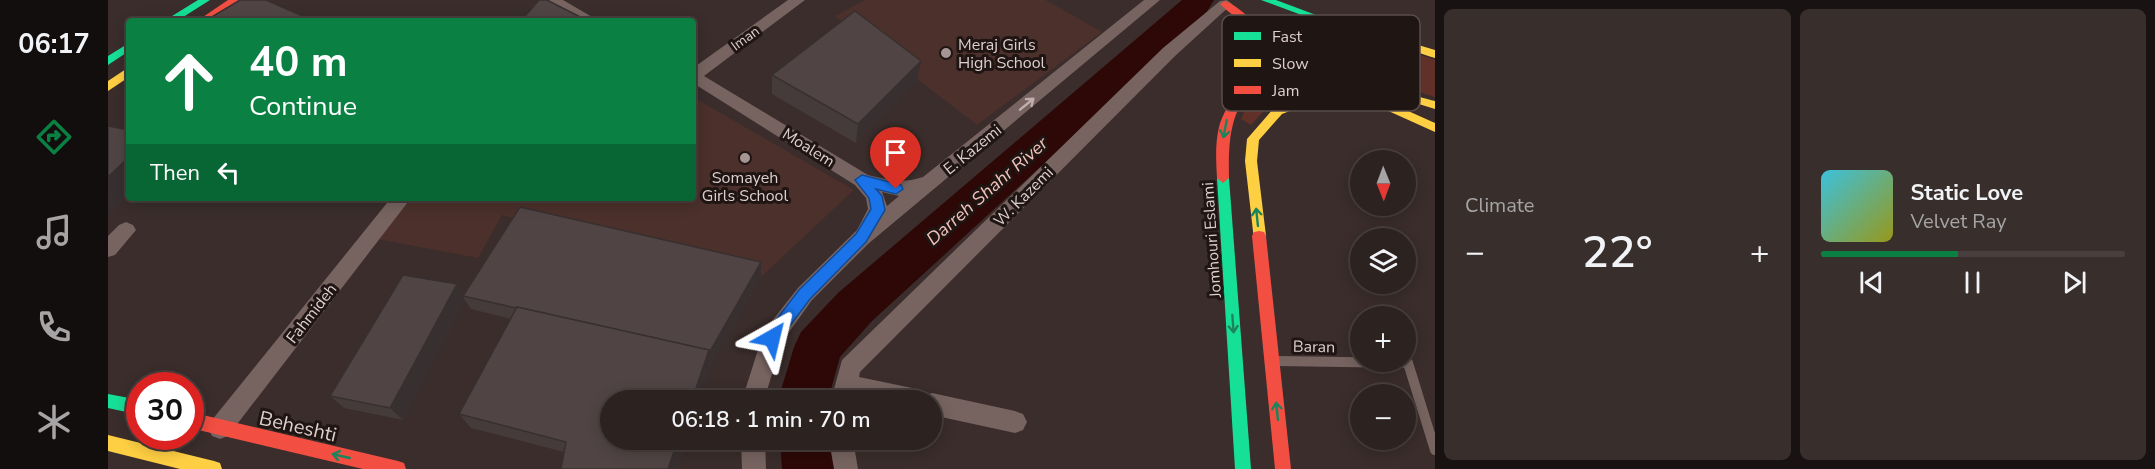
<!DOCTYPE html>
<meta charset="utf-8">
<style>
body{margin:0;font-family:"Nunito Sans",sans-serif;background:#382f2d;color:#f1f3f6;height:100vh;display:flex;flex-direction:column;font-size:22px;white-space:nowrap}
*{box-sizing:border-box;margin:0}
p{font-size:20px;color:#a6a4a5}
.icon{flex:none;width:33px;height:33px;fill:none;stroke:currentColor;stroke-width:2;stroke-linecap:round;stroke-linejoin:round}
.map{position:relative;flex:1;overflow:hidden}
.side{display:flex;flex-direction:column;gap:9px;padding:9px;background:#181312;width:720px}
.side>*{flex:none}
.banner{position:absolute;left:18px;top:18px;width:570px;height:183px;border-radius:6px;box-shadow:0 3px 15px #0003,0 0 0 2px #483f3e;background:#0b8043;color:#fff;overflow:hidden}
.needle{width:39px;rotate:179deg}
.buttons{position:absolute;left:1242px;top:150px;display:grid;gap:12px}
.buttons a{display:grid;place-items:center;width:66px;height:66px;border-radius:50%;background:#2c2220;box-shadow:0 3px 15px #0003,0 0 0 2px #483f3e;font-size:30px}
.speed{position:absolute;left:18px;top:372px;display:flex;gap:12px;font-size:30px;font-weight:700;text-align:center}
.speed>*{display:grid;place-content:center;width:78px;height:78px;border-radius:50%;background:#2c2220;box-shadow:0 3px 15px #0003,0 0 0 2px #483f3e;line-height:1}
.speed .limit{border:9px solid #d22;background:#fff;color:#111}
.pin{position:absolute;display:grid;place-items:center;width:51px;height:51px;color:#fff;margin:-62px -26px;border-radius:50% 50% 50% 0;rotate:-45deg;box-shadow:0 0 6px #0007}
.pin .icon{rotate:45deg}
.me{position:absolute;width:66px;margin:-33px;rotate:37deg;stroke-linejoin:round;filter:drop-shadow(0 0 4px #0008)}
.turn{display:flex;align-items:center;gap:21px;height:126px;padding:0 24px;font-size:27px}
.turn .icon{width:78px;height:78px;stroke-width:2.5}
.turn b{display:block;font-size:42px;line-height:51px}
.then{display:flex;align-items:center;height:57px;padding:0 24px;background:#0003;gap:12px;font-size:22px}
.big{font-size:45px;font-weight:600;line-height:1.1}
.side .widget{flex:1;display:flex;flex-direction:column;justify-content:center;gap:9px;min-width:0;padding:0 21px;border-radius:9px;background:#382f2d}
.song{display:flex;align-items:center;gap:18px}
.cover{width:72px;height:72px;border-radius:9px;background:linear-gradient(135deg,hsl(190 70% 55%),hsl(60 70% 35%))}
.played{height:6px;border-radius:3px;background:linear-gradient(90deg,#0b8043 45%,#483f3e 45%)}
.keys{display:flex;justify-content:space-around;direction:ltr}
.heat{display:flex;justify-content:space-between;align-items:center;font-size:33px;direction:ltr}
.side .tiles{flex:1;display:grid;gap:9px;grid-template-columns:repeat(2,1fr)}
.trip{position:absolute;left:492px;top:390px;width:342px;height:60px;border-radius:30px;background:#2c2220;box-shadow:0 3px 15px #0003,0 0 0 2px #483f3e;font-weight:600;line-height:60px;text-align:center}
main{display:flex;flex:1;min-height:0}
.dock{display:flex;flex-direction:column;width:108px;justify-content:space-around;align-items:center;background:#120e0d;color:#a6a4a5}
.dock .icon{width:42px;height:42px}
.dock .selected{color:#0b8043}
.dock b{font-size:27px;color:#f1f3f6}
.map>svg:first-child{display:block}
</style>
<main>
<nav class="dock">
<b>06:17</b>
<svg class="icon selected" aria-label="directions" viewBox="0 0 24 24"><path d="M12 3l9 9-9 9-9-9zM9 14v-3h6M13 9l2 2-2 2"/></svg>
<svg class="icon" aria-label="music" viewBox="0 0 24 24"><path d="M9 18V5l10-2v13"/><circle cx="6" cy="18" r="3"/><circle cx="16" cy="16" r="3"/></svg>
<svg class="icon" aria-label="phone" viewBox="0 0 24 24"><path d="M5 4h4l2 5-3 2q2 4 5 5l2-3 5 2v4C11 20 4 13 5 4z"/></svg>
<svg class="icon" aria-label="climate" viewBox="0 0 24 24"><path d="M12 3v18M4 7l16 10M4 17L20 7"/></svg>
</nav>
<div class="map">
<svg width="1327" height="469" viewBox="0 0 1327 469">
<rect width="100%" height="100%" fill="#3a2d2b"/>
<g fill="#4b302b">
<polygon points="757,0 938,0 994,32 869,125 727,16"/>
<polygon points="585,97 746,190 653,277 394,215 370,258 263,238 294,198 585,198"/>
</g>
<g fill="#613028">
<polygon points="1231,39 1289,47 1327,60 1327,97 1248,72 1219,58 1210,46 1213,41"/>
<polygon points="1187,62 1217,81 1163,103 1143,125 1133,119 1143,97"/>
</g>
<g fill="none" stroke-linecap="round" stroke-linejoin="round">
<g fill="#2d0806" fill-rule="evenodd">
<polygon points="1074,0 1106,0 1095,18 764,321 732,357 720,400 670,400 686,347 693,332 730,293"/>
<polygon points="672,440 724,440 728,469 674,469"/>
</g>
<polyline stroke="#776461" stroke-width="10" points="1169,361 1300,363 1327,450"/>
<g fill="#776461" fill-rule="evenodd">
<polygon points="437,0 455,0 491,21 472,21"/>
<path d="M680,0H697L596,76L760,175C782,180 793,184 815,177L1036,0H1052L760,244L704,300L674,342L656,400H634L656,331L690,288L749,230L760,209L758,198L747,185L585,83V68ZM774,192L791,196L779,206Z"/>
<polygon points="1112,1 1119,0 1124,4 1067,56 752,372 751,377 809,389 818,395 824,393 907,411 915,414 919,422 915,430 907,433 824,415 824,400 762,400 746,397 745,400 723,400 734,360 1055,48"/>
<polygon points="283,198 303,198 120,436 112,439 104,436 100,428 104,420"/>
<polygon points="18,222 25,225 28,230 7,255 0,257 0,236 11,225"/>
<polygon points="633,440 657,440 658,469 634,469"/>
<polygon points="721,440 745,440 750,469 726,469"/>
</g>
<g fill="#16e098" fill-rule="evenodd">
<polygon points="90,0 102,0 69,21 56,21"/>
<polygon points="1153,0 1168,0 1240,27 1235,30 1231,29"/>
<polygon points="21,43 21,51 0,65 0,56"/>
<polygon points="1115,173 1121,178 1143,469 1127,469 1109,178"/>
<polygon points="0,394 32,400 32,415 0,408"/>
</g>
<g fill="#ffcf43" fill-rule="evenodd">
<path d="M1224,26L1260,30L1327,50V58C1285,46 1242,21 1199,40C1212,73 1294,92 1327,101V109L1249,85L1174,114L1151,140L1149,161L1158,236L1156,240H1146L1137,161L1139,139L1166,108L1238,81C1216,71 1197,62 1188,39L1204,30Z"/>
<polygon points="21,67 21,77 0,91 0,81"/>
<polygon points="1280,102 1327,123 1327,132 1276,109 1274,106"/>
<polygon points="0,435 106,461 112,463 114,469 72,469 0,451"/>
</g>
<g fill="#f24e42" fill-rule="evenodd">
<polygon points="120,0 132,0 101,21 89,21"/>
<path d="M1117,1C1124,3 1131,9 1137,14C1156,31 1156,46 1148,70L1189,37L1193,36L1198,39C1189,51 1174,60 1162,69C1124,102 1120,130 1121,178L1115,183L1109,178C1108,161 1107,144 1111,127C1118,101 1154,59 1142,33C1136,20 1121,14 1112,4Z"/>
<polygon points="1151,231 1156,232 1158,236 1183,469 1167,469 1144,236 1146,232"/>
<polygon points="82,412 290,461 296,463 298,469 255,469 82,428"/>
</g>
</g>
<g fill="#453b3a">
<polygon points="664,75 809,80 748,143 664,94"/>
<polygon points="653,262 653,277 603,366 592,400 502,400 502,440 579,440 569,469 456,452 363,428 351,414 403,319 363,309 357,300 295,420 236,408 222,396 349,284 356,294"/>
</g>
<g fill="#383030">
<polygon points="813,61 809,80 748,143 750,124"/>
<polygon points="21,157 21,194 0,216 0,177"/>
<polygon points="653,262 653,277 603,366 601,353"/>
<polygon points="349,284 357,296 355,296 357,300 295,420 282,408"/>
<polygon points="601,350 603,366 592,400 584,400"/>
<polygon points="570,440 579,440 569,469 560,469"/>
</g>
<g fill="#504544" stroke="#383030" stroke-width="1.5">
<polygon points="132,0 158,0 206,21 97,21"/>
<polygon points="431,0 439,0 480,21 413,21"/>
<polygon points="747,11 813,61 750,124 664,75"/>
<polygon points="0,126 21,130 21,157 0,177"/>
<polygon points="412,207 653,262 601,353 601,350 409,307 408,308 355,296"/>
<polygon points="295,275 349,284 282,408 222,396"/>
<polygon points="409,307 601,350 584,400 502,400 502,440 570,440 560,469 453,469 458,442 351,414"/>
</g>
<defs><path id="oneway-shaft" d="M-6 0H5M1.5-3L5.5 0L1.5 3" fill="none" stroke-width="1.6" stroke-linecap="round" stroke-linejoin="round" transform="scale(1.5)"/></defs>
<use stroke="#c0afad" href="#oneway-shaft" transform="translate(919 104) rotate(-39)"/>
<g stroke="#1a855c">
<use href="#oneway-shaft" transform="translate(1117 129) rotate(101)"/>
<use href="#oneway-shaft" transform="translate(1149 217) rotate(-96)"/>
<use href="#oneway-shaft" transform="translate(1125 324) rotate(86)"/>
<use href="#oneway-shaft" transform="translate(1169 411) rotate(-96)"/>
<use href="#oneway-shaft" transform="translate(233 456) rotate(-167)"/>
</g>
<polygon fill="#1a73e8" stroke="#114b97" stroke-width="1.5" points="754,175 793,185 795,189 788,194 768,189 774,196 777,210 758,242 702,299 669,343 664,345 658,343 656,338 658,333 691,290 748,234 763,209 761,198 747,180"/>
<g fill="#a59694" stroke="#1f1513" stroke-width="2">
<circle cx="838" cy="53" r="6"/>
<circle cx="637" cy="158" r="6"/>
</g>
<g text-anchor="middle" stroke-width="6" stroke-linejoin="round" paint-order="stroke">
<g font-size="14" fill="#dfcfcd" stroke="#1f1513">
<text transform="translate(637 38) rotate(-36)" y="5">Iman</text>
</g>
<g font-size="16" fill="#dfcfcd" stroke="#1f1513" text-anchor="start">
<text x="850" y="50">Meraj Girls<tspan x="850" dy="18">High School</tspan></text>
<text x="637" y="183" text-anchor="middle">Somayeh<tspan x="637" dy="18">Girls School</tspan></text>
</g>
<g font-size="16" fill="#dfcfcd" stroke="#1f1513">
<text transform="translate(701 147) rotate(32)" y="6">Moalem</text>
<text transform="translate(864 149) rotate(-39)" y="6">E. Kazemi</text>
<text transform="translate(915 196) rotate(-45)" y="6">W. Kazemi</text>
<text transform="translate(1103 240) rotate(-94)" y="6">Jomhouri Eslami</text>
<text transform="translate(203 313) rotate(-52)" y="6">Fahmideh</text>
<text transform="translate(1206 346) rotate(1)" y="6">Baran</text>
</g>
<g font-size="18" font-style="italic" fill="#f3c3bb" stroke="#1f1513">
<text transform="translate(879 191) rotate(-41)" y="6">Darreh Shahr River</text>
</g>
<g font-size="20" fill="#dfcfcd" stroke="#1f1513">
<text transform="translate(190 426) rotate(13)" y="7">Beheshti</text>
</g>
</g>
<rect x="1114" y="15" width="198" height="96" rx="9" fill="#1f1513" stroke="#594d4b" stroke-width="1.5"/>
<rect x="1126" y="32" width="27" height="8" fill="#16e098"/>
<rect x="1126" y="59" width="27" height="8" fill="#ffcf43"/>
<rect x="1126" y="86" width="27" height="8" fill="#f24e42"/>
<g font-size="16" fill="#dfcfcd">
<text x="1164" y="42">Fast</text>
<text x="1164" y="69">Slow</text>
<text x="1164" y="96">Jam</text>
</g>
</svg>
<div class="buttons">
<a><svg class="needle" viewBox="-14 -14 28 28"><path d="M0-13l5 13h-10z" fill="#e53935"/><path d="M0 13l5-13h-10z" fill="#a6a4a5"/></svg></a>
<a><svg class="icon" aria-label="layers" viewBox="0 0 24 24"><path d="M12 4l9 5-9 5-9-5zM3 14l9 5 9-5"/></svg></a>
<a>+</a>
<a>−</a>
</div>
<div class="speed"><div class="limit">30</div></div>
<div class="pin" style="left:788px;top:189px;background:#d93025"><svg class="icon" aria-label="arrive" viewBox="0 0 24 24"><path d="M6 21V4h12l-3 4 3 4H6"/></svg></div>
<svg class="me" style="left:664px;top:338px" viewBox="-20 -20 40 40"><path d="M0-17L14 15 0 8-14 15z" fill="#1a73e8" stroke="#fff" stroke-width="4"/></svg>
<div class="trip">06:18 · 1 min · 70 m</div>
<div class="banner">
<div class="turn"><svg class="icon" aria-label="ahead" viewBox="0 0 24 24"><path d="M12 20V5M6 11l6-6 6 6"/></svg><div><b>40 m</b>Continue</div></div>
<div class="then">Then<svg class="icon" aria-label="left" viewBox="0 0 24 24"><path d="M17 20v-9H6M10 6l-5 5 5 5"/></svg></div>
</div>
</div>
<section class="side">
<div class="tiles">
<div class="widget"><p>Climate</p>
<div class="heat"><a>−</a><b class="big">22°</b><a>+</a></div>
</div>
<div class="widget">
<div class="song"><i class="cover"></i><div><b>Static Love</b><p>Velvet Ray</p></div></div>
<div class="played"></div>
<div class="keys"><svg class="icon" aria-label="previous" viewBox="0 0 24 24"><path d="M18 5L8 12l10 7zM5 5v14"/></svg><svg class="icon" aria-label="pause" viewBox="0 0 24 24"><path d="M8 5v14M16 5v14"/></svg><svg class="icon" aria-label="next" viewBox="0 0 24 24"><path d="M6 5l10 7-10 7zM19 5v14"/></svg></div>
</div>
</div>
</section>
</main>
